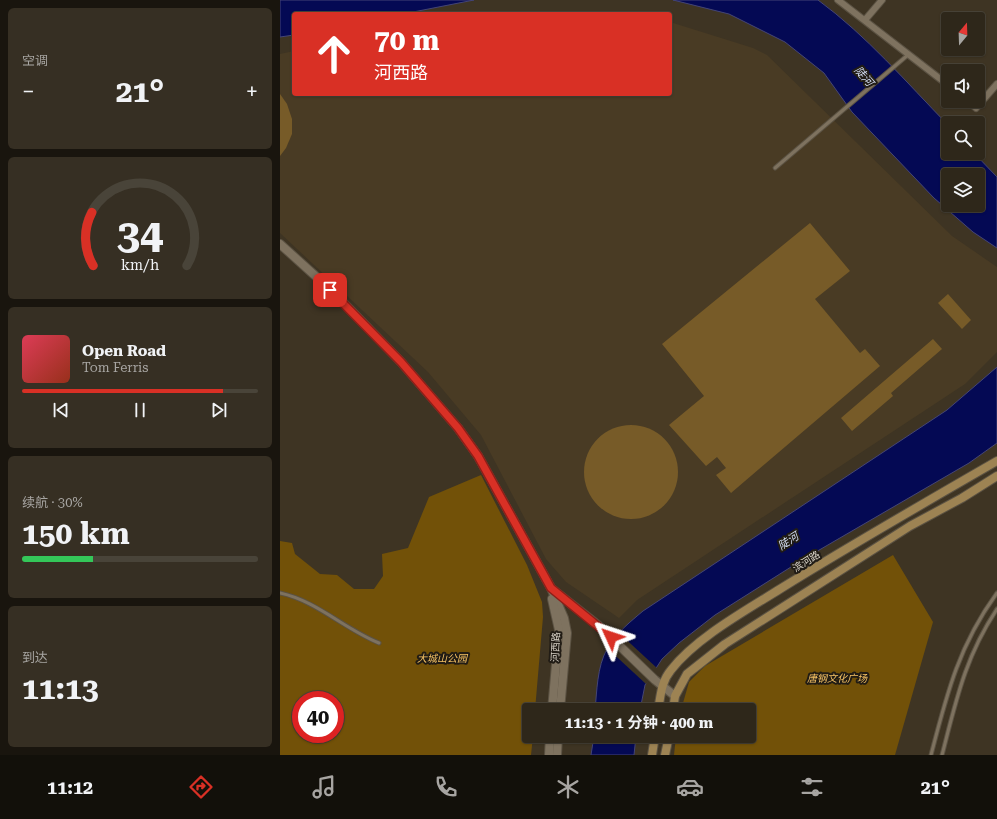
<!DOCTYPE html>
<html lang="zh">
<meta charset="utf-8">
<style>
body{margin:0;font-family:"Roboto Serif","Noto Sans SC",serif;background:#362f23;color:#f1f3f6;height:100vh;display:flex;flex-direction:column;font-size:15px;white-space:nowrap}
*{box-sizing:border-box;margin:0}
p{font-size:13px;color:#a7a5a2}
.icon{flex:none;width:22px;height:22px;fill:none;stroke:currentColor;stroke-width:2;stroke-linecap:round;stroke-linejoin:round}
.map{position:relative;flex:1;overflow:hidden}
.side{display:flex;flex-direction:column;gap:8px;padding:8px;background:#19150e;width:280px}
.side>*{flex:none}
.top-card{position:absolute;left:12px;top:12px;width:380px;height:84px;border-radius:4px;box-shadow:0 1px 3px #0004,0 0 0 1px #494439;background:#d93025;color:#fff;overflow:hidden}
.needle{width:26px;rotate:19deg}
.buttons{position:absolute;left:661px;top:12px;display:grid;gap:8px}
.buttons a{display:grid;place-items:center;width:44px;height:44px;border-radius:4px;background:#2e271a;box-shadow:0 1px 3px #0004,0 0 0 1px #494439;font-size:20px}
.speed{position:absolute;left:12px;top:691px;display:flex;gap:8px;font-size:20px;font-weight:700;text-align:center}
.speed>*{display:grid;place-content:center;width:52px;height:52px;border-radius:50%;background:#2e271a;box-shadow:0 1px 3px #0004,0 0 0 1px #494439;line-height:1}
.speed .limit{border:6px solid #d22;background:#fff;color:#111}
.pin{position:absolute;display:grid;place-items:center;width:34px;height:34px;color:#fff;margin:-17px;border-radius:8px;box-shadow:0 2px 6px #0006}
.me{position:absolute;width:44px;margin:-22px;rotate:312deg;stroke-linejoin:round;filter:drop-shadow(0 0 3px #0008)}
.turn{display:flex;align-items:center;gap:14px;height:84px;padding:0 16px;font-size:18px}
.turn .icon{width:52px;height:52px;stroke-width:2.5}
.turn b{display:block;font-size:28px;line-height:34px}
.big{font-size:30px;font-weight:700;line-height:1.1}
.side .card{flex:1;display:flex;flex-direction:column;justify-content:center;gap:6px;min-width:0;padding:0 14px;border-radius:6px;background:#362f23}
.side .dial{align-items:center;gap:0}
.dial svg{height:104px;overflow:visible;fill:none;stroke:#494439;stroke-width:7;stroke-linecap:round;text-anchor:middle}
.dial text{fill:#f1f3f6;stroke:none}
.song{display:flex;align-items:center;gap:12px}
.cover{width:48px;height:48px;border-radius:6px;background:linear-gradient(135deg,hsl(350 70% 55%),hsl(10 70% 35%))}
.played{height:4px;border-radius:2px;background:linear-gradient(90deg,#d93025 85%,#494439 85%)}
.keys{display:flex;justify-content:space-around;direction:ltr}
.heat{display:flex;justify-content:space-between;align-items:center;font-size:22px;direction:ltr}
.charge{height:6px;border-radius:3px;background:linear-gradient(90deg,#34c759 30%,#494439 0)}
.trip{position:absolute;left:242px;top:703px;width:234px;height:40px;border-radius:4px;background:#2e271a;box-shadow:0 1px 3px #0004,0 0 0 1px #494439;font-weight:700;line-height:40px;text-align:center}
.tabs{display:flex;height:64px;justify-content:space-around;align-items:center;background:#12100a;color:#a7a5a2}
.tabs .icon{width:28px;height:28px}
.tabs .on{color:#d93025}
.tabs b{font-size:18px;color:#f1f3f6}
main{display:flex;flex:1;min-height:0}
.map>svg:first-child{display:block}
</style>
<main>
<section class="side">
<div class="card"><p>空调</p>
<div class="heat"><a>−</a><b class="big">21°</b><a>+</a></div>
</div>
<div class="card dial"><svg viewBox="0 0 100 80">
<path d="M14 69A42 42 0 1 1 86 69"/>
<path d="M14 69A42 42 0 0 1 13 28" stroke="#d93025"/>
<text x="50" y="56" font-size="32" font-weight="700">34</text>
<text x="50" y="72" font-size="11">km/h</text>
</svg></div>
<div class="card">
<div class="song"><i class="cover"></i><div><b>Open Road</b><p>Tom Ferris</p></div></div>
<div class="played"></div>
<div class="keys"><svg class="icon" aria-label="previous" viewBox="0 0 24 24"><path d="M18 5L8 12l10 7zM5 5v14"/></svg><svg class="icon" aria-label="pause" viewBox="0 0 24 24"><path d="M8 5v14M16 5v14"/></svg><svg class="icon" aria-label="next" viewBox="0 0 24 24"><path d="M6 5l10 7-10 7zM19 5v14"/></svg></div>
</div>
<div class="card"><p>续航 · 30%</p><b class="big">150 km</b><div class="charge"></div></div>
<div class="card"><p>到达</p><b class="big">11:13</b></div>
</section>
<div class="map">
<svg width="717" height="755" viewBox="0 0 717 755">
<rect width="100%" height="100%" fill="#3e3423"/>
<polygon fill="#493b24" points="390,22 473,48 487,55 672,236 717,267 717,352 685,384 357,600 339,618 286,582 266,559 201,435 148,372 0,233 0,54 14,51 14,94 390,94"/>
<g fill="#725108" fill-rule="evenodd">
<path d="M201,475L247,565L262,602L263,617L255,710H249V736H253L251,755H0V541L12,543L15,554L40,574L57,575L74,589H94L103,576L102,554L128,548L149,497ZM21,700H55V734H21Z"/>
<polygon points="613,555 653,622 615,755 394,755 396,736 469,736 469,710 401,710 409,682 425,666"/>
</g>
<g fill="#040954" stroke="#444576" fill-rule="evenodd">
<polygon points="0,0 194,0 123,14 14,14 14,35 0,37"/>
<path d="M393,0H538C587,36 626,82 668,125V153H694L717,177V248L693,232L654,198L572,112L544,73L505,42L449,14ZM668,175H698V205H668Z"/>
<path d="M717,367V443L689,463L522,560L435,615L399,643L382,659L365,685L360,710H315C317,691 317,667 327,649C335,634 350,622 363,611L667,410Z"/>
<polygon points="314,736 356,736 354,755 311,755"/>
</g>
<polygon fill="#3e3423" points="338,632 378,669 366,684 326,647"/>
<g fill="#775b28">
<polygon points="0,94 7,104 12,119 12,134 6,148 0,156"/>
<polygon points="530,223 570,271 535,299 580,353 585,349 600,366 451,493 436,475 446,468 437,457 426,466 389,425 424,396 382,344"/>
<polygon points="668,294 691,320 682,329 658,303"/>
<polygon points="653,339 662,349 611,393 613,396 572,431 561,418"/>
<circle cx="351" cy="472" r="47"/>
</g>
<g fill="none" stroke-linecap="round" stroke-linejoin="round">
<g stroke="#5b5243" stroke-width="5">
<g id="service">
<polyline points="495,168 629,54"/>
<path d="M0,593C37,601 64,629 99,643"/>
<path d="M651,755C667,693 679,645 717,593"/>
<path d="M662,755C676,701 685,657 717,609"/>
</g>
</g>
<g stroke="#5b5243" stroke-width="8">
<g id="minor">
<polyline points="558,0 668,85"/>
<polyline points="585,20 602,0"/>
<polyline points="688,101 696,108 717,84"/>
</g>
</g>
<g stroke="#5b5243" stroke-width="10">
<g id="tertiary">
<polyline points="0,244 51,290 121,362 178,428 198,456 271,588 284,618 287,633 280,710"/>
<polyline points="272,589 319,626 375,680 395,696"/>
<polyline points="272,710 279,630 272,599"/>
<polyline points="269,755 270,736"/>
<polyline points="277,755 278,736"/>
</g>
</g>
<g stroke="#5b5243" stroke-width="10">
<g id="secondary">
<path d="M378,710C381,695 381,682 391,670C416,638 465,611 500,589C571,545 644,503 717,461"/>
<polyline points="393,710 395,696 407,674 445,644 630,526 682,498 717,476"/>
<polyline points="372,755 375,736"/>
<polyline points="385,755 389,736"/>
</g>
</g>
<use href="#service" stroke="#7e725f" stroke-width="3"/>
<use href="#minor" stroke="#7e725f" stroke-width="6"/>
<use href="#tertiary" stroke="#7e725f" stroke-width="8"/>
<use href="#secondary" stroke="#9d8353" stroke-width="8"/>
</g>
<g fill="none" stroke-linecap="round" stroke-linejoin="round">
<g stroke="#8d1f18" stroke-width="10">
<polyline id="route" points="50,290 121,362 178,428 198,456 271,588 331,637"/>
</g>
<use href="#route" stroke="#d93025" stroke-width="7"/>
</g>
<g text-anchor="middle" stroke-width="4" stroke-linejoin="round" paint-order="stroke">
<g font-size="10" fill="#d8d2c7" stroke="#211c15">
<text transform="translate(526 561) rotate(-32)" y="4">滨河路</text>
<text transform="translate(275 647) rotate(-87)" y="4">河西路</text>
</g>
<g font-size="10" font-style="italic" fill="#f7c365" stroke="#211c15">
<text x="162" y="662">大城山公园</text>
<text x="557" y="682">唐钢文化广场</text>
</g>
<g font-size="11" font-style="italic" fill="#d4def4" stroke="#211c15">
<text transform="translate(584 76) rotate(48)" y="4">陡河</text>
<text transform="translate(508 541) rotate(-33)" y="4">陡河</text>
</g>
</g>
</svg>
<div class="buttons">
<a><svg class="needle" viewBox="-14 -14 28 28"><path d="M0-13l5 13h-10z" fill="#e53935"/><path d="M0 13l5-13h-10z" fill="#a7a5a2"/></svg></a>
<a><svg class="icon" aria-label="sound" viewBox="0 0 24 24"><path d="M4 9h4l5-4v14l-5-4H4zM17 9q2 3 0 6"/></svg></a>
<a><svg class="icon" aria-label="search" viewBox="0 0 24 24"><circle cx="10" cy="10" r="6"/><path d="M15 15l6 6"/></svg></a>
<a><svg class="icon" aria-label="layers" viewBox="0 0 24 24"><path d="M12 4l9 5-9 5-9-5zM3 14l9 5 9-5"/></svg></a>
</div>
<div class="speed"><div class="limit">40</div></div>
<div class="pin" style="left:50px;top:290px;background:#d93025"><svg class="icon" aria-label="arrive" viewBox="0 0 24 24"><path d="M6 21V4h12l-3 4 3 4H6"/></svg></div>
<svg class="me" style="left:331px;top:637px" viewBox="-20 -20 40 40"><path d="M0-17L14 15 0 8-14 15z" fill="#d93025" stroke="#fff" stroke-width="4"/></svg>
<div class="trip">11:13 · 1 分钟 · 400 m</div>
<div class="top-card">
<div class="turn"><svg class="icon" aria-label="ahead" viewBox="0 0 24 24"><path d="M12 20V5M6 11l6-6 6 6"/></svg><div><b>70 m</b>河西路</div></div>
</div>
</div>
</main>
<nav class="tabs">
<b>11:12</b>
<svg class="icon on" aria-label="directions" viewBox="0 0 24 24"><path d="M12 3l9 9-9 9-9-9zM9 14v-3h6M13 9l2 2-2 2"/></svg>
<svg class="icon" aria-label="music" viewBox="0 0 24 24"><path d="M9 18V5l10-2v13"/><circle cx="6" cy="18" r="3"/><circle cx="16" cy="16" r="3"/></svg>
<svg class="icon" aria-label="phone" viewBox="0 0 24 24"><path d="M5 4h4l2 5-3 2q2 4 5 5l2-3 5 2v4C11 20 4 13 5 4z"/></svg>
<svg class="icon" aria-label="climate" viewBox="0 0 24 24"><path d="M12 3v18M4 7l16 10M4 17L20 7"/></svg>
<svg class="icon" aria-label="car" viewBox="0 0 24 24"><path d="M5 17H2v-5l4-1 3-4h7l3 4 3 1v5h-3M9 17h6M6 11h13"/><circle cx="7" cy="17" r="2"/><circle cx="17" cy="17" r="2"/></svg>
<svg class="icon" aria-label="filters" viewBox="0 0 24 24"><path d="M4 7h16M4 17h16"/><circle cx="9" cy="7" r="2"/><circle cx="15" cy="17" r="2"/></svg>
<b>21°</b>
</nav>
